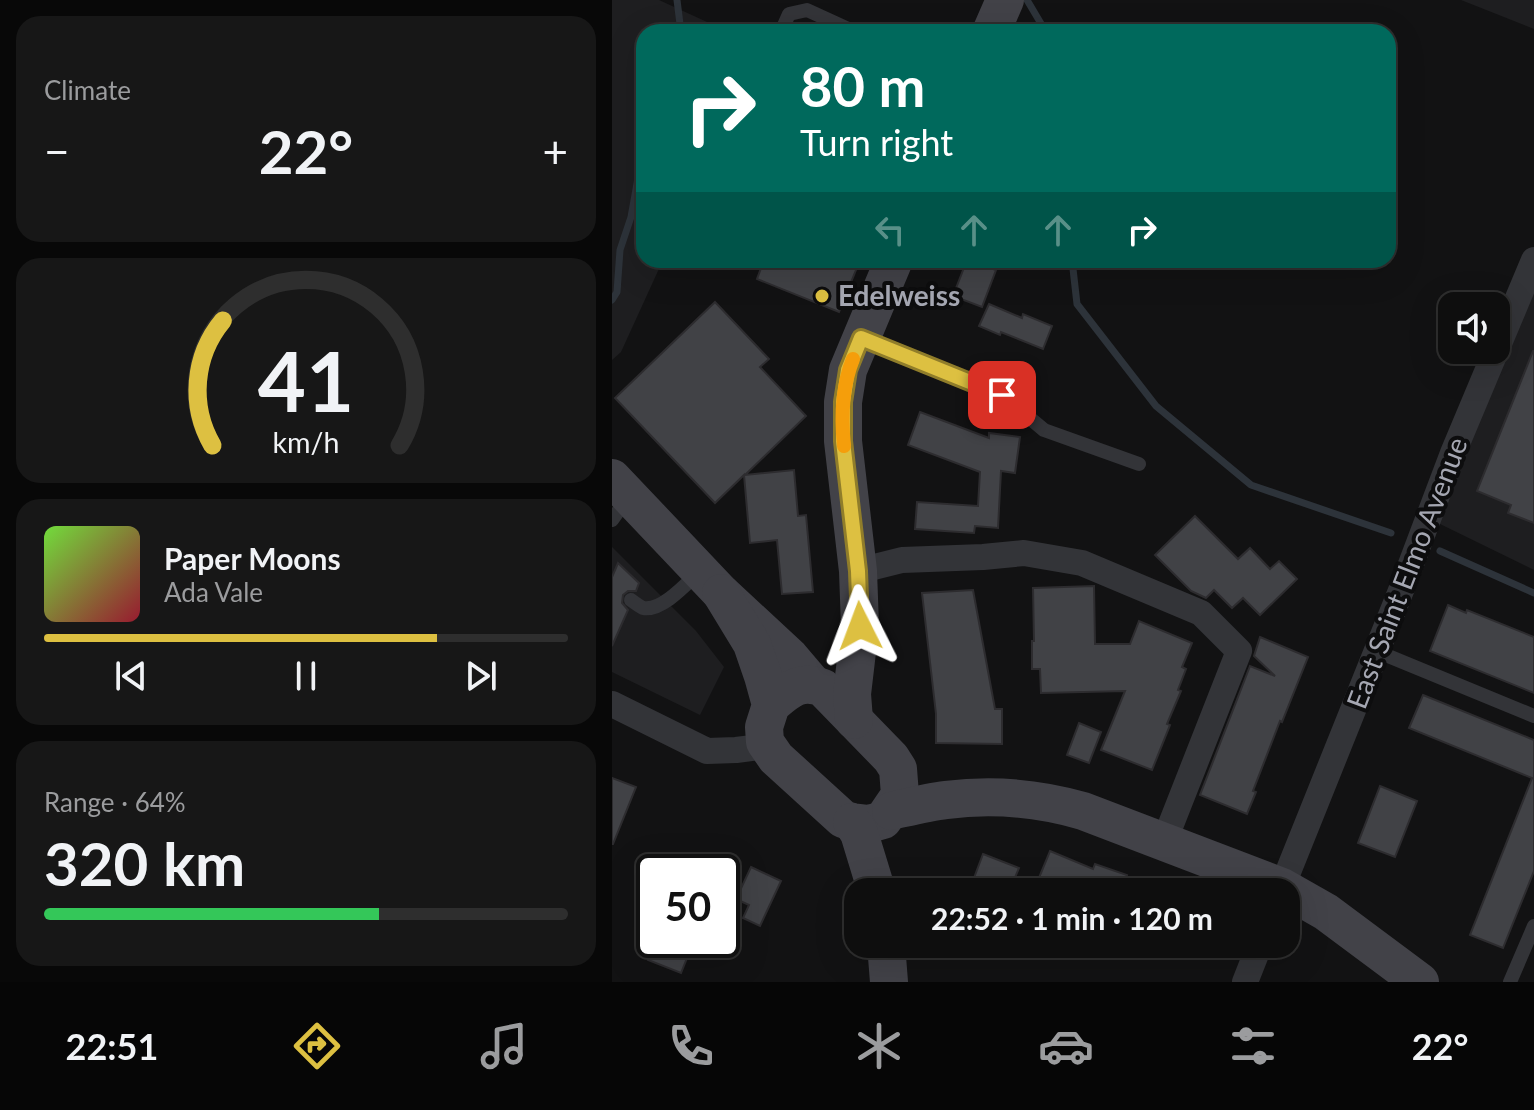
<!DOCTYPE html>
<meta charset="utf-8">
<style>
body{margin:0;font-family:Lato,sans-serif;background:#171717;color:#f1f3f6;height:100vh;display:flex;flex-direction:column;font-size:30px;white-space:nowrap}
*{box-sizing:border-box;margin:0}
p{font-size:26px;color:#9b9c9e}
.icon{flex:none;width:44px;height:44px;fill:none;stroke:currentColor;stroke-width:2;stroke-linecap:round;stroke-linejoin:round}
.map{position:relative;flex:1;overflow:hidden}
.sheet{display:flex;flex-direction:column;gap:16px;padding:16px;background:#080808;width:612px}
.sheet>*{flex:none}
.top-card{position:absolute;left:24px;top:24px;width:760px;height:244px;border-radius:24px;box-shadow:0 8px 32px #0002,0 0 0 2px #2e2e2e;background:#00695c;color:#fff;overflow:hidden}
.fabs{position:absolute;left:826px;top:292px;display:grid;gap:16px}
.fabs a{display:grid;place-items:center;width:72px;height:72px;border-radius:16px;background:#0e0e0e;box-shadow:0 8px 32px #0002,0 0 0 2px #2e2e2e;font-size:40px}
.speed{position:absolute;left:24px;top:854px;display:flex;gap:16px;font-size:40px;font-weight:700;text-align:center}
.speed>*{display:grid;place-content:center;width:104px;height:104px;border-radius:50%;background:#0e0e0e;box-shadow:0 8px 32px #0002,0 0 0 2px #2e2e2e;line-height:1}
.speed .limit{border:4px solid #111;border-radius:12px;background:#fff;color:#111}
.pin{position:absolute;display:grid;place-items:center;width:68px;height:68px;color:#fff;margin:-34px;border-radius:16px;box-shadow:0 4px 12px #0006}
.me{position:absolute;width:88px;margin:-44px;rotate:357deg;stroke-linejoin:round;filter:drop-shadow(0 0 6px #0008)}
.turn{display:flex;align-items:center;gap:28px;height:168px;padding:0 32px;font-size:36px}
.turn .icon{width:104px;height:104px;stroke-width:2.5}
.turn b{display:block;font-size:56px;line-height:68px}
.lanes{display:flex;align-items:center;height:76px;padding:0 32px;background:#0003;justify-content:center;gap:40px;direction:ltr}
.lanes .off{opacity:.35}
.big{font-size:60px;font-weight:700;line-height:1.1}
.sheet .card{flex:1;display:flex;flex-direction:column;justify-content:center;gap:12px;min-width:0;padding:0 28px;border-radius:24px;background:#171717}
.sheet .dial{align-items:center;gap:0}
.dial svg{height:208px;overflow:visible;fill:none;stroke:#2e2e2e;stroke-width:7;stroke-linecap:round;text-anchor:middle}
.dial text{fill:#f1f3f6;stroke:none}
.song{display:flex;align-items:center;gap:24px}
.cover{width:96px;height:96px;border-radius:12px;background:linear-gradient(135deg,hsl(100 70% 55%),hsl(350 70% 35%))}
.played{height:8px;border-radius:4px;background:linear-gradient(90deg,#ddc041 75%,#2e2e2e 75%)}
.keys{display:flex;justify-content:space-around;direction:ltr}
.heat{display:flex;justify-content:space-between;align-items:center;font-size:44px;direction:ltr}
.charge{height:12px;border-radius:6px;background:linear-gradient(90deg,#34c759 64%,#2e2e2e 0)}
.trip{position:absolute;left:232px;top:878px;width:456px;height:80px;border-radius:24px;background:#0e0e0e;box-shadow:0 8px 32px #0002,0 0 0 2px #2e2e2e;font-weight:700;line-height:80px;text-align:center}
.dock{display:flex;height:128px;justify-content:space-around;align-items:center;background:#060606;color:#9b9c9e}
.dock .icon{width:56px;height:56px}
.dock .current{color:#ddc041}
.dock b{font-size:36px;color:#f1f3f6}
main{display:flex;flex:1;min-height:0}
.map>svg:first-child{display:block}
</style>
<main>
<section class="sheet">
<div class="card"><p>Climate</p>
<div class="heat"><a>−</a><b class="big">22°</b><a>+</a></div>
</div>
<div class="card dial"><svg viewBox="0 0 100 80">
<path d="M14 69A42 42 0 1 1 86 69"/>
<path d="M14 69A42 42 0 0 1 18 21" stroke="#ddc041"/>
<text x="50" y="56" font-size="32" font-weight="700">41</text>
<text x="50" y="72" font-size="11">km/h</text>
</svg></div>
<div class="card">
<div class="song"><i class="cover"></i><div><b>Paper Moons</b><p>Ada Vale</p></div></div>
<div class="played"></div>
<div class="keys"><svg class="icon" aria-label="previous" viewBox="0 0 24 24"><path d="M18 5L8 12l10 7zM5 5v14"/></svg><svg class="icon" aria-label="pause" viewBox="0 0 24 24"><path d="M8 5v14M16 5v14"/></svg><svg class="icon" aria-label="next" viewBox="0 0 24 24"><path d="M6 5l10 7-10 7zM19 5v14"/></svg></div>
</div>
<div class="card"><p>Range · 64%</p><b class="big">320 km</b><div class="charge"></div></div>
</section>
<div class="map">
<svg width="922" height="982" viewBox="0 0 922 982">
<rect width="100%" height="100%" fill="#121213"/>
<g fill="#1e1e20">
<polygon points="0,0 47,0 117,32 32,32 32,260 51,260 9,352 0,360"/>
<polygon points="849,0 922,0 922,29"/>
<polygon points="922,274 922,570 826,523"/>
<polygon points="0,547 84,631 112,667 88,715 0,672"/>
</g>
<g fill="none" stroke-linecap="round" stroke-linejoin="round">
<g stroke="#2d333a" stroke-width="7">
<polyline points="65,0 69,32"/>
<polyline points="415,0 434,32"/>
<polyline points="460,260 465,304 544,406 639,485 779,533"/>
<polyline points="0,300 5,292 8,250 19,217 29,161 32,154"/>
<polyline points="828,551 922,593"/>
</g>
</g>
<g fill="#414246" stroke="#2d2c2f" stroke-width="2">
<polygon points="152,260 248,260 227,312 145,279"/>
<polygon points="355,260 384,270 370,307 341,296"/>
<polygon points="103,302 157,359 148,367 194,416 133,475 182,470 186,516 194,515 201,592 170,594 165,540 138,543 132,475 103,503 3,398"/>
<polygon points="377,304 410,318 411,314 440,326 431,349 389,332 388,335 367,326"/>
<polygon points="921,351 922,351 922,523 896,513 899,505 865,491"/>
<polygon points="308,412 377,438 377,433 408,437 403,473 389,471 386,528 363,526 362,533 303,529 305,502 366,506 368,472 296,445"/>
<polygon points="583,516 626,559 638,548 658,569 667,561 685,579 648,615 631,598 620,608 602,590 594,598 579,591 543,555"/>
<polygon points="6,563 27,583 24,591 16,591 11,595 10,603 16,610 0,646 0,577"/>
<polygon points="482,586 483,644 518,644 527,621 580,643 570,667 574,669 566,690 569,691 555,724 558,725 540,770 489,750 513,691 429,693 428,669 420,669 420,641 422,641 421,588"/>
<polygon points="361,590 383,709 390,709 390,744 324,743 324,714 310,593"/>
<polygon points="836,605 854,613 855,610 922,637 922,693 818,651"/>
<polygon points="648,637 696,657 670,722 668,721 641,791 644,792 635,814 588,795 638,666 663,676 642,656"/>
<polygon points="811,695 922,740 922,871 891,948 858,935 920,778 797,728"/>
<polygon points="467,723 489,732 477,763 455,755"/>
<polygon points="0,778 24,787 1,844 0,844"/>
<polygon points="768,786 805,801 783,857 746,843"/>
<polygon points="438,851 481,869 483,864 515,875 509,892 441,892 424,885"/>
<polygon points="371,854 407,868 397,892 374,892 359,886"/>
<polygon points="139,867 169,881 148,926 131,918 137,905 124,899"/>
<polygon points="44,940 60,940 79,948 69,973 36,960"/>
</g>
<g fill="none" stroke-linecap="round" stroke-linejoin="round">
<g stroke="#333438" stroke-width="14">
<polyline points="169,32 177,14 195,10 243,32"/>
<polyline points="250,338 390,395 432,430 527,464"/>
<polyline points="0,520 17,496"/>
<path d="M19,600C23,603 27,606 31,608C50,612 76,582 88,571"/>
<polyline points="764,651 922,716"/>
<polyline points="898,982 922,926"/>
</g>
<g stroke="#333438" stroke-width="26">
<polyline points="246,571 290,560 371,557 412,553 470,563 589,613 627,651 552,842"/>
<polyline points="0,704 95,751 124,750 156,746"/>
<polyline points="668,892 790,588 841,453 922,260"/>
<polyline points="633,982 648,944"/>
</g>
<g stroke="#424248" stroke-width="38">
<polyline points="379,32 393,0"/>
<polyline points="0,478 109,593 178,657 201,684"/>
<path d="M109,593L140,644L151,676L159,705L152,727L153,742L164,758L231,819L240,822L257,824L271,820L288,795L286,769L279,758L211,688C188,679 177,690 159,705"/>
<polyline points="242,720 240,694 248,626 246,571 231,441 231,402 236,370 282,260"/>
<path d="M279,811C297,807 316,802 334,800C381,794 426,798 471,811L670,887L714,912L808,982"/>
<polyline points="240,822 247,833 265,892"/>
<polyline points="274,944 277,982"/>
</g>
</g>
<g fill="none" stroke-linecap="round" stroke-linejoin="round">
<g stroke="#907d2a" stroke-width="20">
<polyline id="route" points="248,626 246,571 231,441 231,402 236,370 249,338 390,395"/>
</g>
<use href="#route" stroke="#ddc041" stroke-width="14"/>
<path stroke="#f59e0b" stroke-width="14" d="M232,446C229,417 230,386 241,359"/>
</g>
<circle fill="#ddc041" stroke="#0d0d0e" stroke-width="3" cx="210" cy="296" r="8"/>
<g text-anchor="middle" stroke-width="8" stroke-linejoin="round" paint-order="stroke">
<g font-size="28" font-weight="bold" fill="#a5a7b2" stroke="#0d0d0e" text-anchor="start">
<text x="226" y="306">Edelweiss</text>
</g>
<g font-size="28" fill="#a5a7b2" stroke="#0d0d0e">
<text transform="translate(795 573) rotate(-69)" y="10">East Saint Elmo Avenue</text>
</g>
</g>
</svg>
<div class="fabs">
<a><svg class="icon" aria-label="sound" viewBox="0 0 24 24"><path d="M4 9h4l5-4v14l-5-4H4zM17 9q2 3 0 6"/></svg></a>
</div>
<div class="speed"><div class="limit">50</div></div>
<div class="pin" style="left:390px;top:395px;background:#d93025"><svg class="icon" aria-label="arrive" viewBox="0 0 24 24"><path d="M6 21V4h12l-3 4 3 4H6"/></svg></div>
<svg class="me" style="left:248px;top:626px" viewBox="-20 -20 40 40"><path d="M0-17L14 15 0 8-14 15z" fill="#ddc041" stroke="#fff" stroke-width="4"/></svg>
<div class="trip">22:52 · 1 min · 120 m</div>
<div class="top-card">
<div class="turn"><svg class="icon" aria-label="right" viewBox="0 0 24 24"><path d="M7 20v-9h11M14 6l5 5-5 5"/></svg><div><b>80 m</b>Turn right</div></div>
<div class="lanes"><svg class="icon off" aria-label="left" viewBox="0 0 24 24"><path d="M17 20v-9H6M10 6l-5 5 5 5"/></svg><svg class="icon off" aria-label="ahead" viewBox="0 0 24 24"><path d="M12 20V5M6 11l6-6 6 6"/></svg><svg class="icon off" aria-label="ahead" viewBox="0 0 24 24"><path d="M12 20V5M6 11l6-6 6 6"/></svg><svg class="icon" aria-label="right" viewBox="0 0 24 24"><path d="M7 20v-9h11M14 6l5 5-5 5"/></svg></div>
</div>
</div>
</main>
<nav class="dock">
<b>22:51</b>
<svg class="icon current" aria-label="directions" viewBox="0 0 24 24"><path d="M12 3l9 9-9 9-9-9zM9 14v-3h6M13 9l2 2-2 2"/></svg>
<svg class="icon" aria-label="music" viewBox="0 0 24 24"><path d="M9 18V5l10-2v13"/><circle cx="6" cy="18" r="3"/><circle cx="16" cy="16" r="3"/></svg>
<svg class="icon" aria-label="phone" viewBox="0 0 24 24"><path d="M5 4h4l2 5-3 2q2 4 5 5l2-3 5 2v4C11 20 4 13 5 4z"/></svg>
<svg class="icon" aria-label="climate" viewBox="0 0 24 24"><path d="M12 3v18M4 7l16 10M4 17L20 7"/></svg>
<svg class="icon" aria-label="car" viewBox="0 0 24 24"><path d="M5 17H2v-5l4-1 3-4h7l3 4 3 1v5h-3M9 17h6M6 11h13"/><circle cx="7" cy="17" r="2"/><circle cx="17" cy="17" r="2"/></svg>
<svg class="icon" aria-label="filters" viewBox="0 0 24 24"><path d="M4 7h16M4 17h16"/><circle cx="9" cy="7" r="2"/><circle cx="15" cy="17" r="2"/></svg>
<b>22°</b>
</nav>
